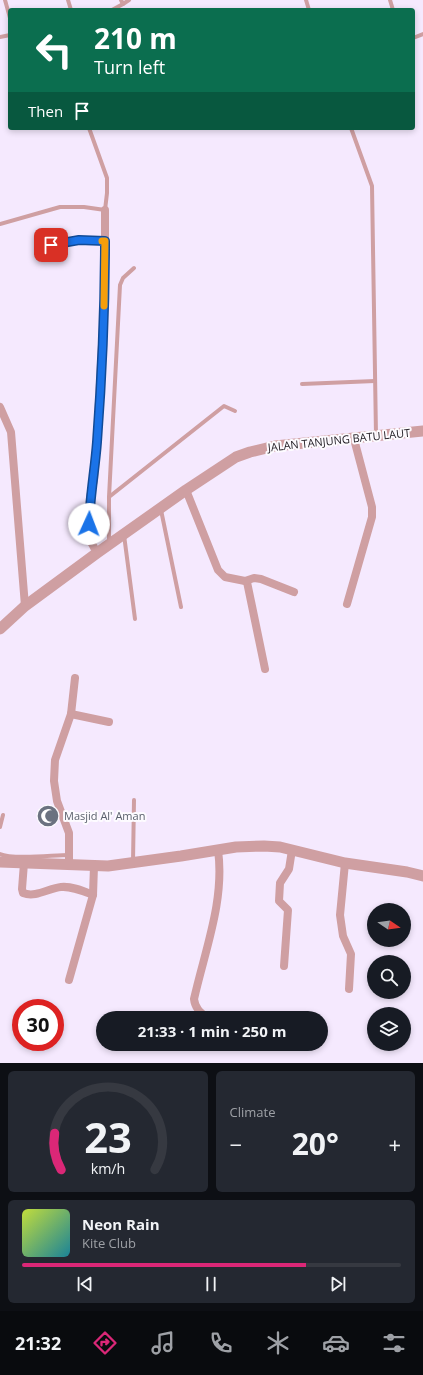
<!DOCTYPE html>
<meta charset="utf-8">
<style>
body{margin:0;font-family:"Open Sans",sans-serif;background:#242831;color:#f1f3f6;height:100vh;display:flex;flex-direction:column;font-size:15px;white-space:nowrap}
*{box-sizing:border-box;margin:0}
p{font-size:13px;color:#9ea1a6}
.icon{flex:none;width:22px;height:22px;fill:none;stroke:currentColor;stroke-width:2;stroke-linecap:round;stroke-linejoin:round}
.map{position:relative;height:1063px;overflow:hidden}
.details{display:flex;flex-direction:column;gap:8px;padding:8px;background:#0d0f14;flex:1}
.details>*{flex:none}
.banner{position:absolute;left:8px;top:8px;width:407px;height:122px;border-radius:4px;box-shadow:0 2px 6px #0003;background:#0b6e4f;color:#fff;overflow:hidden}
.needle{width:26px;rotate:103deg}
.controls{position:absolute;left:367px;top:903px;display:grid;gap:8px}
.controls a{display:grid;place-items:center;width:44px;height:44px;border-radius:50%;background:#171b24;box-shadow:0 2px 6px #0003;font-size:20px}
.speed{position:absolute;left:12px;top:999px;display:flex;gap:8px;font-size:20px;font-weight:700;text-align:center}
.speed>*{display:grid;place-content:center;width:52px;height:52px;border-radius:50%;background:#171b24;box-shadow:0 2px 6px #0003;line-height:1}
.speed .limit{border:6px solid #d22;background:#fff;color:#111}
.pin{position:absolute;display:grid;place-items:center;width:34px;height:34px;color:#fff;margin:-17px;border-radius:8px;box-shadow:0 2px 6px #0006}
.me{position:absolute;width:44px;margin:-22px;rotate:2deg;stroke-linejoin:round;filter:drop-shadow(0 0 3px #0008)}
.turn{display:flex;align-items:center;gap:14px;height:84px;padding:0 20px;font-size:18px}
.turn .icon{width:52px;height:52px;stroke-width:2.5}
.turn b{display:block;font-size:28px;line-height:34px}
.then{display:flex;align-items:center;height:38px;padding:0 20px;background:#0003;gap:8px;font-size:15px}
.big{font-size:30px;font-weight:700;line-height:1.1}
.details .tile{flex:1;display:flex;flex-direction:column;justify-content:center;gap:6px;min-width:0;padding:0 14px;border-radius:6px;background:#242831}
.details .dial{align-items:center;gap:0}
.dial svg{height:104px;overflow:visible;fill:none;stroke:#363941;stroke-width:7;stroke-linecap:round;text-anchor:middle}
.dial text{fill:#f1f3f6;stroke:none}
.song{display:flex;align-items:center;gap:12px}
.cover{width:48px;height:48px;border-radius:6px;background:linear-gradient(135deg,hsl(70 70% 55%),hsl(190 70% 35%))}
.played{height:4px;border-radius:2px;background:linear-gradient(90deg,#db2777 75%,#363941 75%)}
.keys{display:flex;justify-content:space-around;direction:ltr}
.heat{display:flex;justify-content:space-between;align-items:center;font-size:22px;direction:ltr}
.details .tiles{flex:1;display:grid;gap:8px;grid-template-columns:1fr 1fr}
.tile:last-child{grid-column:span 2}
.trip{position:absolute;left:96px;top:1011px;width:232px;height:40px;border-radius:20px;background:#171b24;box-shadow:0 2px 6px #0003;font-weight:700;line-height:40px;text-align:center}
.dock{display:flex;height:64px;justify-content:space-around;align-items:center;background:#090b0e;color:#9ea1a6}
.dock .icon{width:28px;height:28px}
.dock .active{color:#db2777}
.dock b{font-size:18px;color:#f1f3f6}
.map>svg:first-child{display:block}
</style>
<div class="map">
<svg width="423" height="1063" viewBox="0 0 423 1063">
<rect width="100%" height="100%" fill="#f5e9fe"/>
<g fill="none" stroke-linecap="round" stroke-linejoin="round">
<g stroke="#cf9fa2" stroke-width="4">
<polyline points="5,0 10,18"/>
<polyline points="68,0 71,10"/>
<polyline points="121,0 123,4 129,0"/>
<polyline points="306,0 309,10"/>
<polyline points="390,0 393,10"/>
<polyline points="112,10 123,4"/>
<polyline points="0,37 10,35"/>
<polyline points="413,38 423,34"/>
<polyline points="351,128 372,186 376,435"/>
<polyline points="0,224 60,207 84,207 105,210 107,193 107,178 89,128"/>
<polyline points="51,245 79,240 105,241"/>
<polyline points="302,384 375,381"/>
<polyline points="109,497 224,406 235,411"/>
<polyline points="161,510 181,607"/>
<polyline points="124,535 135,619"/>
<polyline points="109,542 109,497 120,285 123,278 134,268"/>
<polyline points="0,827 3,815"/>
<path d="M0,854C12,860 53,855 69,855"/>
<polyline points="133,862 134,800"/>
</g>
<g stroke="#cf9fa2" stroke-width="8">
<polyline points="0,407 11,432 25,606"/>
<polyline points="186,490 218,570 225,577 245,581 247,582 265,669"/>
<polyline points="97,553 90,540 89,524 90,497 94,480 97,440 105,288 105,210"/>
<polyline points="245,581 254,578 261,579 294,592"/>
<polyline points="347,604 372,517 372,507 354,439"/>
<polyline points="71,714 109,722"/>
<path d="M24,863L22,889L23,893C36,898 49,888 61,887C72,886 83,891 93,895"/>
<polyline points="345,863 340,915 343,936 351,954 349,989"/>
<polyline points="69,865 69,833 57,801 54,781 55,760 71,714 75,678"/>
<polyline points="284,966 288,910 279,901 280,883 289,869 292,850"/>
<polyline points="69,980 93,895 94,866"/>
<path d="M207,1018C200,1012 195,1008 194,999C205,950 225,900 218,850"/>
</g>
<g stroke="#cf9fa2" stroke-width="11">
<polyline points="0,629 25,606 97,553 186,490 236,457 250,452 275,446 423,431"/>
<polyline points="0,862 108,866 181,856 236,847 264,846 280,847 345,863 407,872 423,876"/>
</g>
</g>
<g fill="none" stroke-linecap="round" stroke-linejoin="round">
<g stroke="#114b97" stroke-width="10">
<path id="route" d="M51,245L79,240L105,241C105,308 102,375 97,442C95,469 90,496 89,524"/>
</g>
<use href="#route" stroke="#1a73e8" stroke-width="7"/>
<polyline stroke="#f59e0b" stroke-width="7" points="102,241 105,241 104,306"/>
</g>
<defs>
<g id="mosque-disc" transform="scale(1.15)"><circle r="9.5" fill="#6b7280" stroke="#fdfbff"/><path d="M3.5-4.9A6 6 0 1 0 3.5 4.9A5 5 0 1 1 3.5-4.9Z" fill="#fff"/></g>
</defs>
<g fill-rule="evenodd">
<use href="#mosque-disc" x="48" y="816"/>
</g>
<g text-anchor="middle" stroke-width="4" stroke-linejoin="round" paint-order="stroke">
<g font-size="11" fill="#1e1a21" stroke="#fdfbff">
<text transform="translate(339 440) rotate(-6)" y="4">JALAN TANJUNG BATU LAUT</text>
</g>
<g font-size="11" fill="#5b616d" stroke="#fdfbff" text-anchor="start">
<text x="64" y="820">Masjid Al' Aman</text>
</g>
</g>
</svg>
<div class="controls">
<a><svg class="needle" viewBox="-14 -14 28 28"><path d="M0-13l5 13h-10z" fill="#e53935"/><path d="M0 13l5-13h-10z" fill="#9ea1a6"/></svg></a>
<a><svg class="icon" aria-label="search" viewBox="0 0 24 24"><circle cx="10" cy="10" r="6"/><path d="M15 15l6 6"/></svg></a>
<a><svg class="icon" aria-label="layers" viewBox="0 0 24 24"><path d="M12 4l9 5-9 5-9-5zM3 14l9 5 9-5"/></svg></a>
</div>
<div class="speed"><div class="limit">30</div></div>
<div class="pin" style="left:51px;top:245px;background:#d93025"><svg class="icon" aria-label="arrive" viewBox="0 0 24 24"><path d="M6 21V4h12l-3 4 3 4H6"/></svg></div>
<svg class="me" style="left:89px;top:524px" viewBox="-20 -20 40 40"><circle r="19" fill="#fff"/><path d="M0-13L10 11 0 6-10 11z" fill="#1a73e8"/></svg>
<div class="trip">21:33 · 1 min · 250 m</div>
<div class="banner">
<div class="turn"><svg class="icon" aria-label="left" viewBox="0 0 24 24"><path d="M17 20v-9H6M10 6l-5 5 5 5"/></svg><div><b>210 m</b>Turn left</div></div>
<div class="then">Then<svg class="icon" aria-label="arrive" viewBox="0 0 24 24"><path d="M6 21V4h12l-3 4 3 4H6"/></svg></div>
</div>
</div>
<section class="details">
<div class="tiles">
<div class="tile dial"><svg viewBox="0 0 100 80">
<path d="M14 69A42 42 0 1 1 86 69"/>
<path d="M14 69A42 42 0 0 1 9 41" stroke="#db2777"/>
<text x="50" y="56" font-size="32" font-weight="700">23</text>
<text x="50" y="72" font-size="11">km/h</text>
</svg></div>
<div class="tile"><p>Climate</p>
<div class="heat"><a>−</a><b class="big">20°</b><a>+</a></div>
</div>
<div class="tile">
<div class="song"><i class="cover"></i><div><b>Neon Rain</b><p>Kite Club</p></div></div>
<div class="played"></div>
<div class="keys"><svg class="icon" aria-label="previous" viewBox="0 0 24 24"><path d="M18 5L8 12l10 7zM5 5v14"/></svg><svg class="icon" aria-label="pause" viewBox="0 0 24 24"><path d="M8 5v14M16 5v14"/></svg><svg class="icon" aria-label="next" viewBox="0 0 24 24"><path d="M6 5l10 7-10 7zM19 5v14"/></svg></div>
</div>
</div>
</section>
<nav class="dock">
<b>21:32</b>
<svg class="icon active" aria-label="directions" viewBox="0 0 24 24"><path d="M12 3l9 9-9 9-9-9zM9 14v-3h6M13 9l2 2-2 2"/></svg>
<svg class="icon" aria-label="music" viewBox="0 0 24 24"><path d="M9 18V5l10-2v13"/><circle cx="6" cy="18" r="3"/><circle cx="16" cy="16" r="3"/></svg>
<svg class="icon" aria-label="phone" viewBox="0 0 24 24"><path d="M5 4h4l2 5-3 2q2 4 5 5l2-3 5 2v4C11 20 4 13 5 4z"/></svg>
<svg class="icon" aria-label="climate" viewBox="0 0 24 24"><path d="M12 3v18M4 7l16 10M4 17L20 7"/></svg>
<svg class="icon" aria-label="car" viewBox="0 0 24 24"><path d="M5 17H2v-5l4-1 3-4h7l3 4 3 1v5h-3M9 17h6M6 11h13"/><circle cx="7" cy="17" r="2"/><circle cx="17" cy="17" r="2"/></svg>
<svg class="icon" aria-label="filters" viewBox="0 0 24 24"><path d="M4 7h16M4 17h16"/><circle cx="9" cy="7" r="2"/><circle cx="15" cy="17" r="2"/></svg>
</nav>
